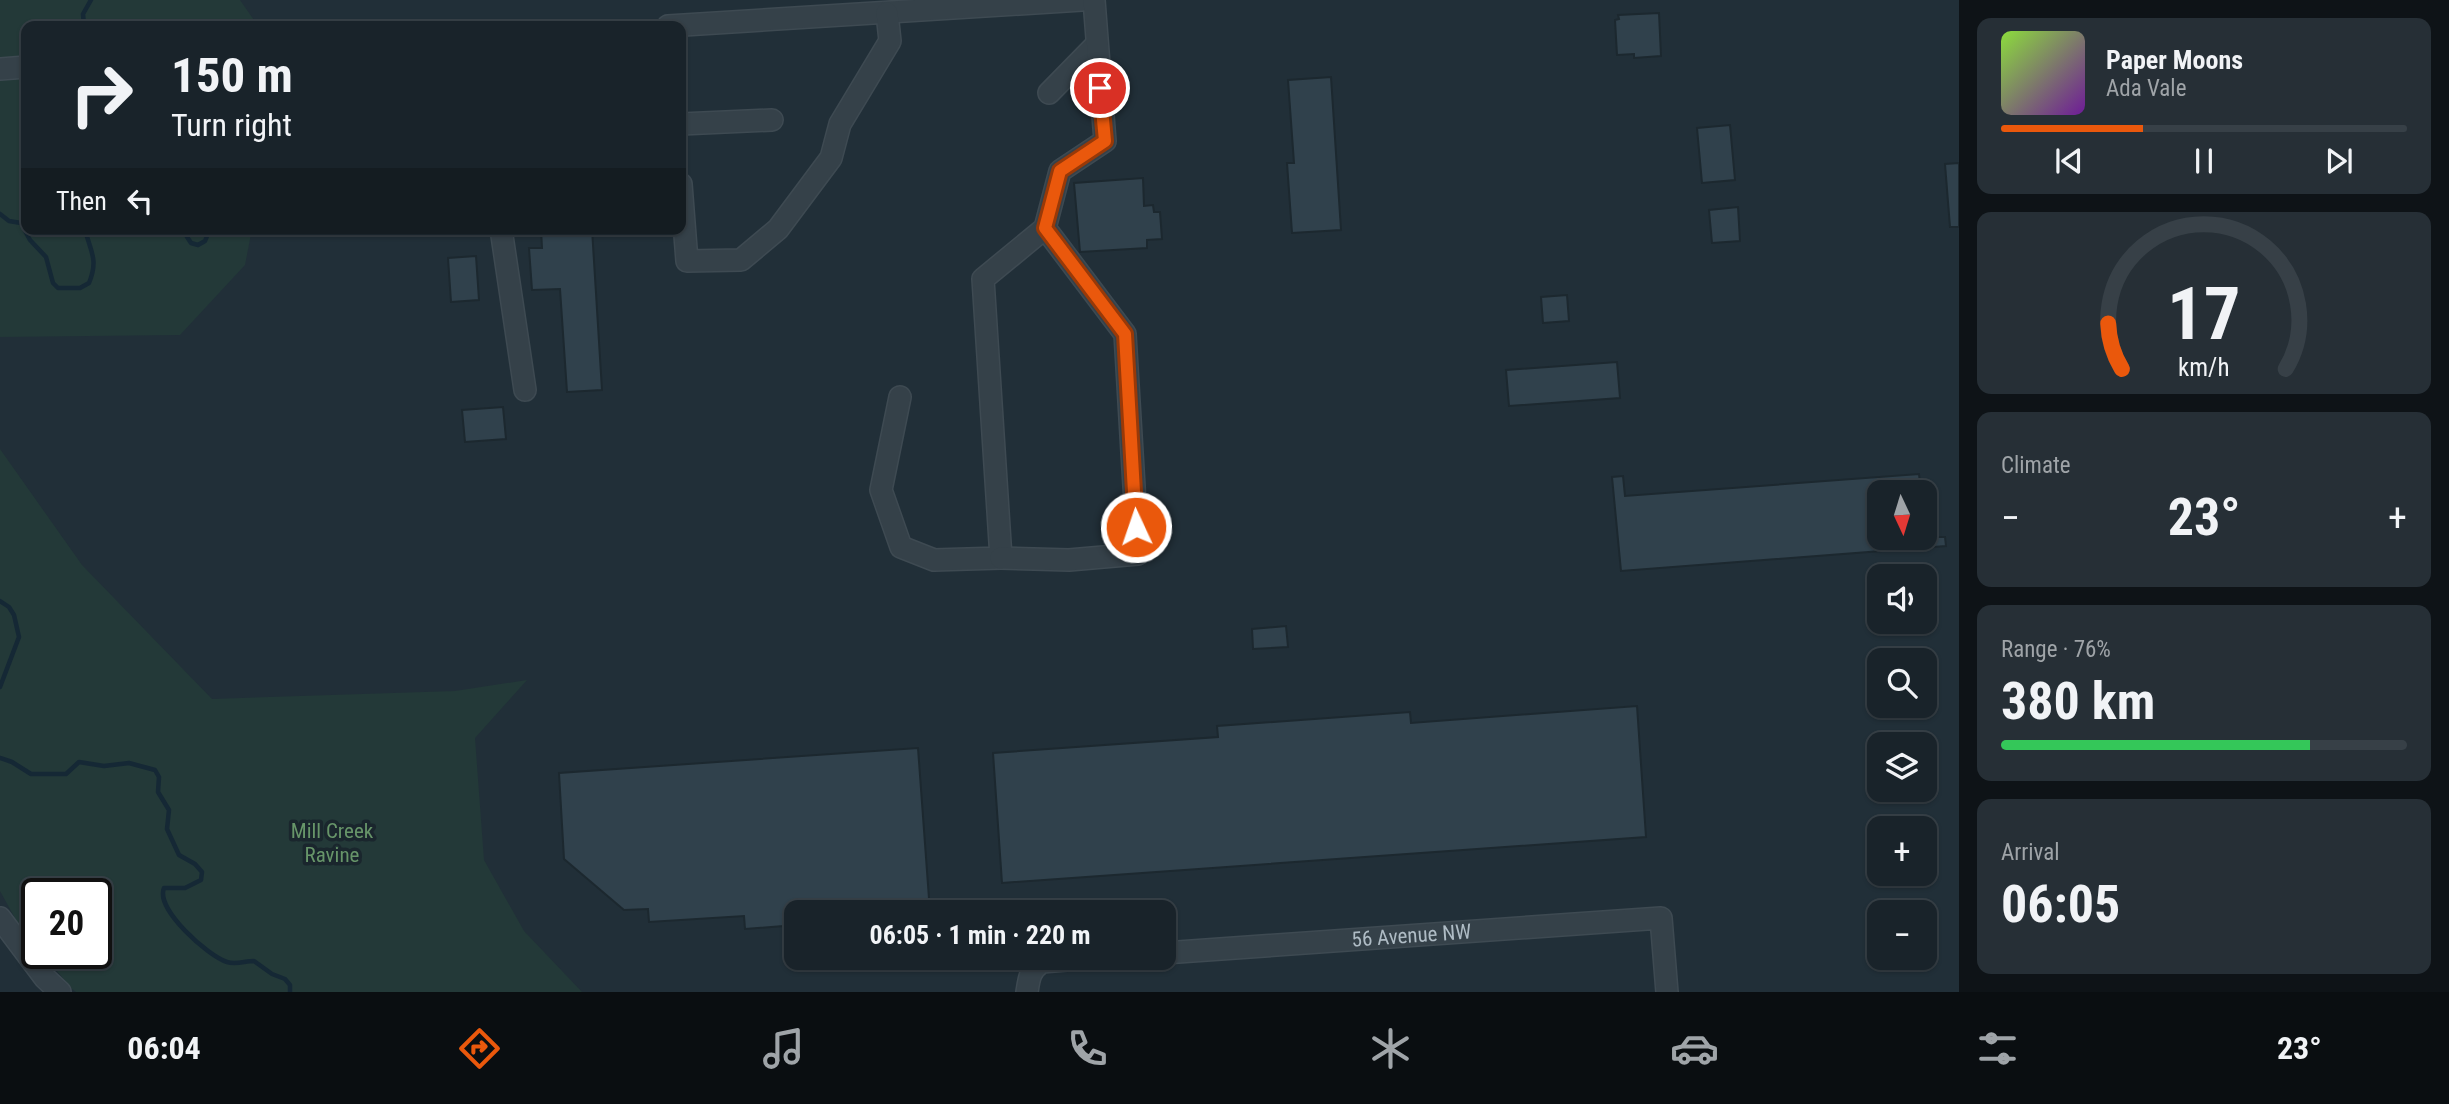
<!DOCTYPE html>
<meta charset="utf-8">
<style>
body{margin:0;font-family:"Roboto Condensed",sans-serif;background:#262f36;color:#f1f3f6;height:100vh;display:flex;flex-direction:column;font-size:26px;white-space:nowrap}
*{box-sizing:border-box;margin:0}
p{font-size:23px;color:#9fa4a8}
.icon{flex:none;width:38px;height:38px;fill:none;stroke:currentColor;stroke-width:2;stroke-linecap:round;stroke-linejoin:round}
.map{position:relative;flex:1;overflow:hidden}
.sheet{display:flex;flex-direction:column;gap:18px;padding:18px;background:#0e1317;width:490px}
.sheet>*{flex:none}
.banner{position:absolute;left:21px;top:21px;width:665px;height:214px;border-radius:14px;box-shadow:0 2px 5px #0004,0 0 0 2px #374047;background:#19232a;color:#f1f3f6;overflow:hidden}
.needle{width:46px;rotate:176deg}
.tools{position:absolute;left:1867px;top:480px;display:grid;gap:14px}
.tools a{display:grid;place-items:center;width:70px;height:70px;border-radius:14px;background:#19232a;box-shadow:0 2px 5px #0004,0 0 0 2px #374047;font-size:35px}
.speed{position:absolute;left:21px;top:878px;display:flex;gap:14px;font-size:35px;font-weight:700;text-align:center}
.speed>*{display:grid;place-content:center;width:91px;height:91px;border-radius:50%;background:#19232a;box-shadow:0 2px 5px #0004,0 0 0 2px #374047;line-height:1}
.speed .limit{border:4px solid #111;border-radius:10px;background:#fff;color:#111}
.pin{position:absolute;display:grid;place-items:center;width:60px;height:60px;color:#fff;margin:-30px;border:4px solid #fff;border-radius:50%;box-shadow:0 2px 7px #0007}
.me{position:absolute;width:77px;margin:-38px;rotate:357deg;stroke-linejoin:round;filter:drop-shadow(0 0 5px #0008)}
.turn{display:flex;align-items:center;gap:24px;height:147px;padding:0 35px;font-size:32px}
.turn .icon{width:91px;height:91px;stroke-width:2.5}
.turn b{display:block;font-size:49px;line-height:60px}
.then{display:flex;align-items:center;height:66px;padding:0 35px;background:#0003;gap:14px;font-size:26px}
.big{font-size:52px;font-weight:700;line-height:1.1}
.sheet .tile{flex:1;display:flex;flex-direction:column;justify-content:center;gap:10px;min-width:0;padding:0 24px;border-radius:14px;background:#262f36}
.sheet .dial{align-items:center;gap:0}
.dial svg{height:182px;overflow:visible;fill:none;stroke:#374047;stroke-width:7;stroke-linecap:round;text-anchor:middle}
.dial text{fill:#f1f3f6;stroke:none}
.song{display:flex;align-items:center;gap:21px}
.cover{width:84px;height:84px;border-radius:10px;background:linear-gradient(135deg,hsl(90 70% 55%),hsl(280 70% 35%))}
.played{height:7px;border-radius:4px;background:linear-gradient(90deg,#ea580c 35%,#374047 35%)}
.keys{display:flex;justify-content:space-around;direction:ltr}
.heat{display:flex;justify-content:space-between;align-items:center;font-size:38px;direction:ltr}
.charge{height:10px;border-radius:5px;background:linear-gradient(90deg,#34c759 76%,#374047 0)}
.trip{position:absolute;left:784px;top:900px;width:392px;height:70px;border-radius:14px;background:#19232a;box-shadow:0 2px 5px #0004,0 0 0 2px #374047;font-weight:700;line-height:70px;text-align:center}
.dock{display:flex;height:112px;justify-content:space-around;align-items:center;background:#0a0e11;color:#9fa4a8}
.dock .icon{width:49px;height:49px}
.dock .on{color:#ea580c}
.dock b{font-size:32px;color:#f1f3f6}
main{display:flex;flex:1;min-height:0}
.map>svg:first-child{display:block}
</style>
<main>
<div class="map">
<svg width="1959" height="992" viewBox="0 0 1959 992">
<rect width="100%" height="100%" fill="#212f38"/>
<g fill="#233938">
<polygon points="0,0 240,0 258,26 26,26 26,229 252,229 245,265 180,335 0,337"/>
<polygon points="0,449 82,565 212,699 455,691 527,680 475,738 484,860 524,931 582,992 76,992 72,989 43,954 96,954 96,894 37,894 37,945 16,920 0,891"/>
</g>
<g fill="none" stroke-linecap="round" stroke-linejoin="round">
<g stroke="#152835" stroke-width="4.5">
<polyline points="84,26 83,14 91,0"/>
<path d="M0,214L9,221L21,223L30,240L46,257L53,283L58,288H80L89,283C99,259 90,251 85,229"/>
<polyline points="129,229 137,233 144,229"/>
<polyline points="182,229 191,243 198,245 205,241 210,229"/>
<polyline points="0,601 9,607 14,615 19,637 0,687"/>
<path d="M0,758L12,762L31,774H66L79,762L104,766L129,763L155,770L159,777L158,792L169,810L167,829L179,855L195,864L202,872L201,880L185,888H164C155,909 208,956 227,962C236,965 245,961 254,961L272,974L285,979L290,985V992"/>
</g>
</g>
<g fill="#30414c" stroke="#1c282f" stroke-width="2">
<polygon points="1659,13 1661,56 1634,58 1634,54 1617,55 1615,20 1619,19 1618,15"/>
<polygon points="1331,77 1341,230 1292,233 1287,163 1294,163 1288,80"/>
<polygon points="1085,79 1087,81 1088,95 1081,103 1072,94"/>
<polygon points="1730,125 1735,180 1702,183 1697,128"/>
<polygon points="1959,163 1959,227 1950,227 1945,164"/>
<polygon points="1143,178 1144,206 1153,205 1154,212 1160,212 1162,239 1147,240 1147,248 1080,252 1074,183"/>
<polygon points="1738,207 1740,241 1712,243 1709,210"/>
<polygon points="541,229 592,229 602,390 567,392 560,289 532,290 529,248 542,248"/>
<polygon points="476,256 479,300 451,302 448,258"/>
<polygon points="1567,295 1569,321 1543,323 1541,297"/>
<polygon points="1617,362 1620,398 1509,406 1506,370"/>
<polygon points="503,407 506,439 465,442 462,410"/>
<polygon points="1919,474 1921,492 1880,492 1880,537 1945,537 1946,546 1621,571 1612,477 1623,476 1625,496"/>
<polygon points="1286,626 1288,647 1253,649 1252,629"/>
<polygon points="1637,706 1646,837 1002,883 993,753 1218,737 1217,726 1410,712 1411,723"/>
<polygon points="918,748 930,912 796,912 796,925 745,929 744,916 649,922 648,909 624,910 564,859 559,773"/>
</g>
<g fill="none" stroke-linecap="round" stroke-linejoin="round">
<g stroke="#3e4a52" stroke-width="24">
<g id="minor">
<polyline points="668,26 1082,0"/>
<polyline points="0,69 26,67"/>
<polyline points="1049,93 1097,44"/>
<polyline points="681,124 772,120"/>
<polyline points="681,184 687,261 741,260 778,229 831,158 840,124 890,41 887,13"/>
<polyline points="501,229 525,390"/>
<polyline points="900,397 881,490 901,547 934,560 1001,558 983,279 1045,228 1060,171 1105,141 1094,0"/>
<polyline points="1001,558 1069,560 1138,554 1125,334 1045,228"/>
<polyline points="0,918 45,978 60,992"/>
<path id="s1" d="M1164,953L1661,918L1667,992"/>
<path d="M1027,992C1029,978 1030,970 1042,962L1103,957"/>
</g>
</g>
<use href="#minor" stroke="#354149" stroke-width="21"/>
</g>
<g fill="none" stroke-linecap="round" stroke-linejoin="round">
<g stroke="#983908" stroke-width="18">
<polyline id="route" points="1100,88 1105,141 1060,171 1045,228 1125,334 1136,527"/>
</g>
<use href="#route" stroke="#ea580c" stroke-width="12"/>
</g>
<g text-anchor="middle" stroke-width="7" stroke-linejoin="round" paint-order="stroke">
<g font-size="21" fill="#679569" stroke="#1a262d">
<text x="332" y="838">Mill Creek<tspan x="332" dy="24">Ravine</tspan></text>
</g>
<g font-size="21" fill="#afbcc5" stroke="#1a262d">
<text dy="7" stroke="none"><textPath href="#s1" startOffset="248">56 Avenue NW</textPath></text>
</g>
</g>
</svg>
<div class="tools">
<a><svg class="needle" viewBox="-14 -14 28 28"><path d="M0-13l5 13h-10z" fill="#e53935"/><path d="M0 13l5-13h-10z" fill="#9fa4a8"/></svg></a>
<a><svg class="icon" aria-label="sound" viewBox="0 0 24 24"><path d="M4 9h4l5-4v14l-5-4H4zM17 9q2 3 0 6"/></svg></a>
<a><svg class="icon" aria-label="search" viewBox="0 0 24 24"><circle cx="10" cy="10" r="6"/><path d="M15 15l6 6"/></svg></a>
<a><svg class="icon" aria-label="layers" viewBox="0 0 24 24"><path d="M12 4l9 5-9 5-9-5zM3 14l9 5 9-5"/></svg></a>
<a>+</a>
<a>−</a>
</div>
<div class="speed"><div class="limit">20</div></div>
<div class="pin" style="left:1100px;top:88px;background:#d93025"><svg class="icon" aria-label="arrive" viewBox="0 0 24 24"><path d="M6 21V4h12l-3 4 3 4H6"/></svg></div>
<svg class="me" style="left:1136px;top:527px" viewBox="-20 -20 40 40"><circle r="17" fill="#ea580c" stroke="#fff" stroke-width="3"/><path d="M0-11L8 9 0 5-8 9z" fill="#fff"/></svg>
<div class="trip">06:05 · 1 min · 220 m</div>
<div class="banner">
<div class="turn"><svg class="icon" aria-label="right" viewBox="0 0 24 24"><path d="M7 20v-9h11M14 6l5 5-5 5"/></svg><div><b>150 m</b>Turn right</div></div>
<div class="then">Then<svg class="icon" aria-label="left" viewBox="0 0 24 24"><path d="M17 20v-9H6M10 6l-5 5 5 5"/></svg></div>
</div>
</div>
<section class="sheet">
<div class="tile">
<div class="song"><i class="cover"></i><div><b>Paper Moons</b><p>Ada Vale</p></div></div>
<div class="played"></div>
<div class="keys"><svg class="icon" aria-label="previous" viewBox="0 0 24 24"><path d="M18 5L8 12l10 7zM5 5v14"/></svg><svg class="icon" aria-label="pause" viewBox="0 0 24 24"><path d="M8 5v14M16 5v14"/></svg><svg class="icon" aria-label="next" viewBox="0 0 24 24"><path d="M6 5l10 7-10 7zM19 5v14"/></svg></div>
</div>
<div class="tile dial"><svg viewBox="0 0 100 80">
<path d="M14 69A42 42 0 1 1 86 69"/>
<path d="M14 69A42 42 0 0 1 8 49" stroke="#ea580c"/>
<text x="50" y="56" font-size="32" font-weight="700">17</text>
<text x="50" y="72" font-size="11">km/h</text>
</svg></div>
<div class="tile"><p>Climate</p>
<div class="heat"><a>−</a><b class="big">23°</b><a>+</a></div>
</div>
<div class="tile"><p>Range · 76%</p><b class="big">380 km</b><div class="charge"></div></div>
<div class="tile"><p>Arrival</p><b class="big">06:05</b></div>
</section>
</main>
<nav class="dock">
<b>06:04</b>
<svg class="icon on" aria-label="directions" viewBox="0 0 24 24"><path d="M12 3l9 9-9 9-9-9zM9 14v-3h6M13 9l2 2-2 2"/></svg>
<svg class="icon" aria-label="music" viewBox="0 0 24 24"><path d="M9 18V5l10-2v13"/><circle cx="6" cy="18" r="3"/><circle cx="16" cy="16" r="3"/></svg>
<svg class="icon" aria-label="phone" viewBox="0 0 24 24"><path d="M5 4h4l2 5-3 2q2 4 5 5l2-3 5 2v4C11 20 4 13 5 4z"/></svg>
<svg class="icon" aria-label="climate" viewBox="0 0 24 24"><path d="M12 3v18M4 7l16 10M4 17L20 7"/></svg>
<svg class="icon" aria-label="car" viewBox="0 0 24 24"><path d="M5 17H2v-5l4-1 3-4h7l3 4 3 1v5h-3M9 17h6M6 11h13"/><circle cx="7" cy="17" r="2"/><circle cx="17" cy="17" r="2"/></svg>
<svg class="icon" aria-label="filters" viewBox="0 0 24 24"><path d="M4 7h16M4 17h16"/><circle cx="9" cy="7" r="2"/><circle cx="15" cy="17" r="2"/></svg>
<b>23°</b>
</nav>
